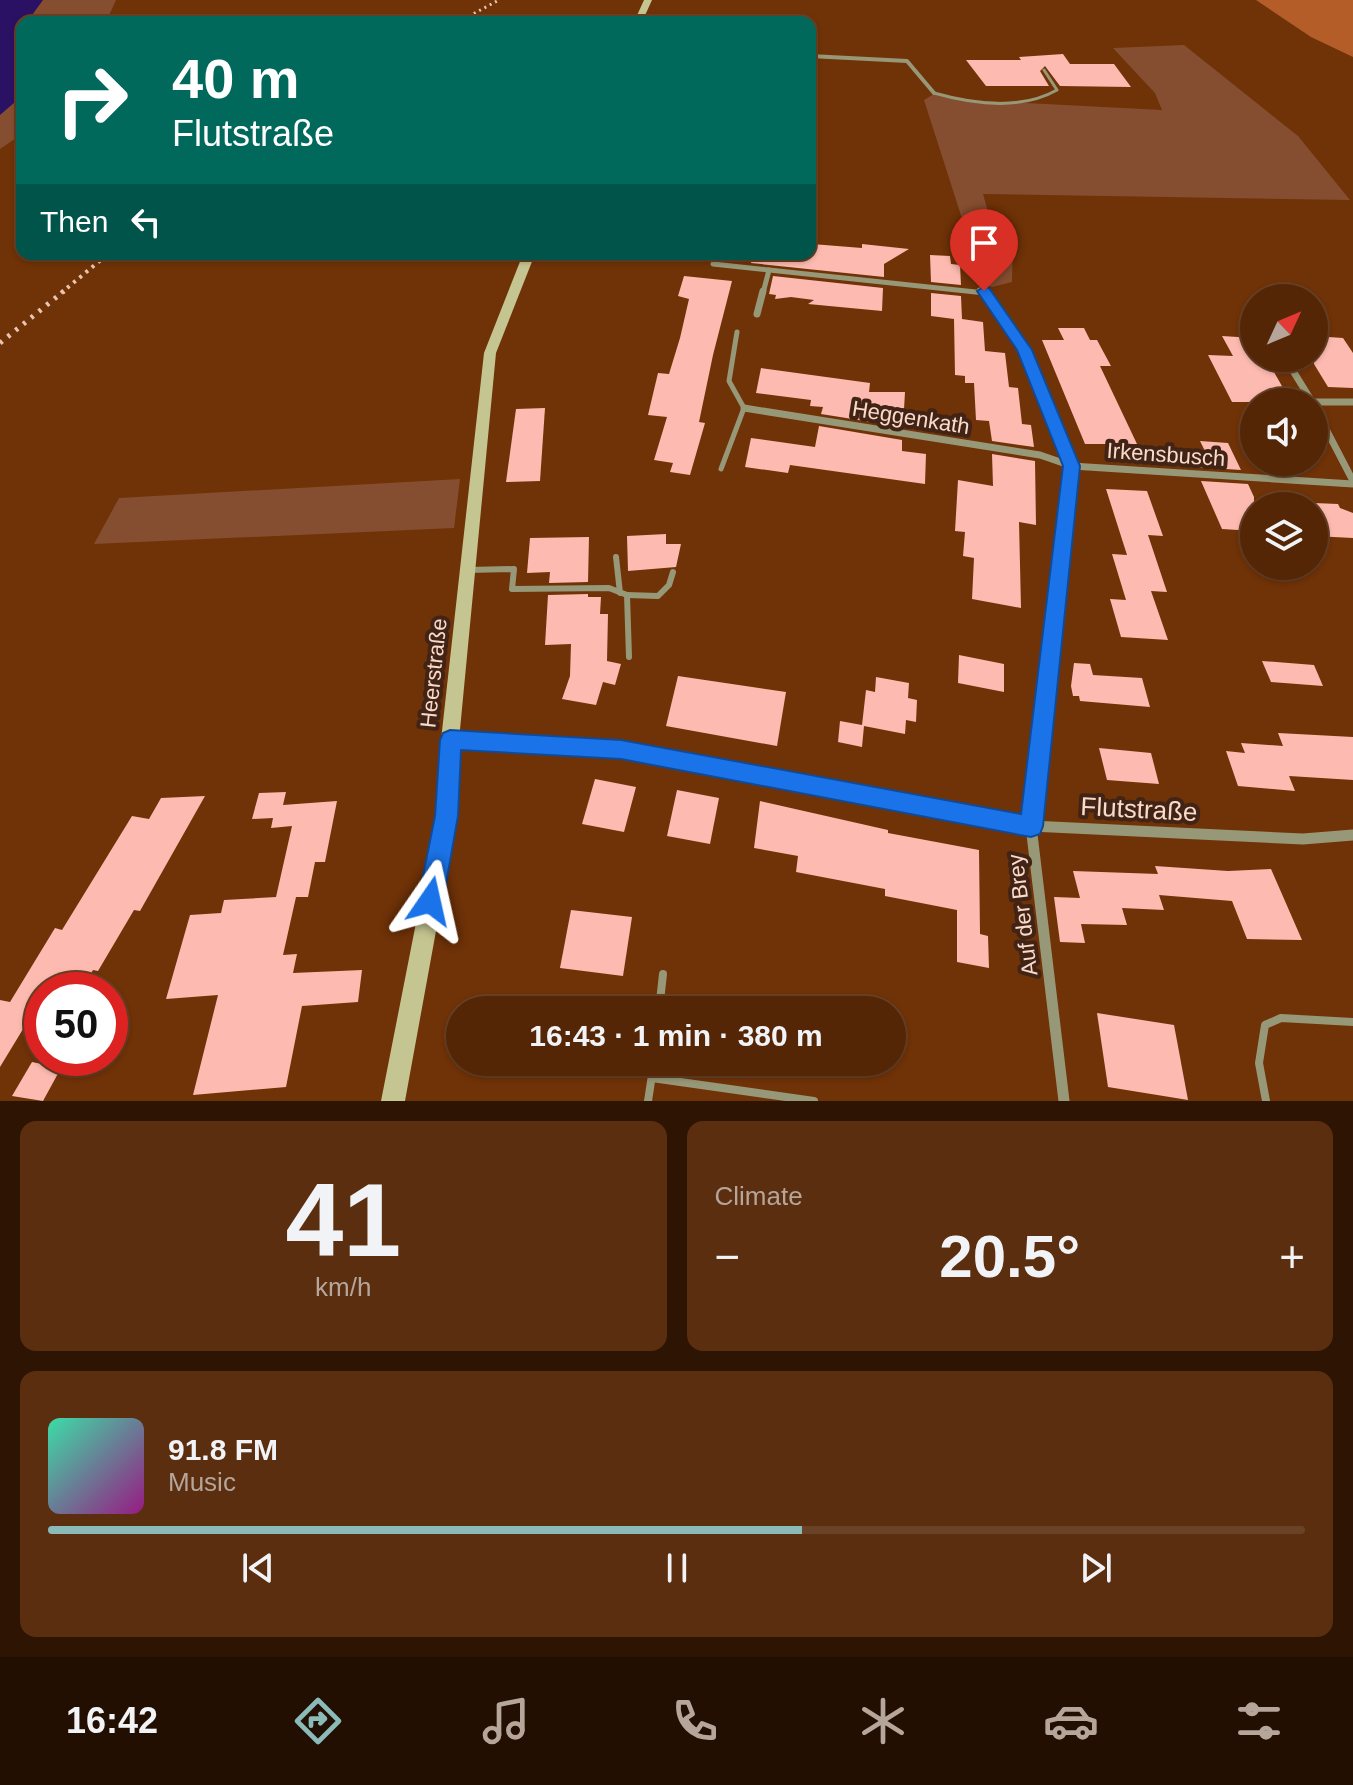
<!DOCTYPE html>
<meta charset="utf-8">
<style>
body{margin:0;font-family:Helvetica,sans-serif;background:#5a2e0f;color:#f1f3f6;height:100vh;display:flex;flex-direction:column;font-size:30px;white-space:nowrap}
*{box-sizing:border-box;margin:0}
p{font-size:26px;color:#b5a59a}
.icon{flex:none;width:44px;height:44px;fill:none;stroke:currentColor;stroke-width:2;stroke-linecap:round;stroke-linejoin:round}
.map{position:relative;height:1101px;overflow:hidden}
.details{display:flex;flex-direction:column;gap:20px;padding:20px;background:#2e1503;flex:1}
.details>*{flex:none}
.banner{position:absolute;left:16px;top:16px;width:800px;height:244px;border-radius:16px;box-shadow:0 2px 6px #0004,0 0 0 2px #6a4327;background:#00695c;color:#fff;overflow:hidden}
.needle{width:52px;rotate:46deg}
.controls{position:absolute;left:1240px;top:284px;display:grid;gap:16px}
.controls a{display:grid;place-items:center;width:88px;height:88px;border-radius:50%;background:#542605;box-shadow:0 2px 6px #0004,0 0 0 2px #6a4327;font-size:40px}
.speed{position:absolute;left:24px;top:972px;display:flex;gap:16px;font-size:40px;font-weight:700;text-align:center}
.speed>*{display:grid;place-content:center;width:104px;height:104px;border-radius:50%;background:#542605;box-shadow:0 2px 6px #0004,0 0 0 2px #6a4327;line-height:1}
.speed .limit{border:12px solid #d22;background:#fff;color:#111}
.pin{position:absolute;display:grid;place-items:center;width:68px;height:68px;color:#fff;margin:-82px -34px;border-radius:50% 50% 50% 0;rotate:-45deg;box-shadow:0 0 8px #0007}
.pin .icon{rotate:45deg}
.me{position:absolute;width:88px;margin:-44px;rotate:11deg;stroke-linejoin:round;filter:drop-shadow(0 0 6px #0008)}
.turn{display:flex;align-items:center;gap:28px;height:168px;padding:0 24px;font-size:36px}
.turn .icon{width:104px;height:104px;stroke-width:2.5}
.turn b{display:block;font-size:56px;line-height:68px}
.then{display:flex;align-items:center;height:76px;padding:0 24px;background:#0003;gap:16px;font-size:30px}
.big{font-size:60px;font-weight:700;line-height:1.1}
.details .tile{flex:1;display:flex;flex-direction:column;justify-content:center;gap:12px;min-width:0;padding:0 28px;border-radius:16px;background:#5a2e0f}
.details .dial{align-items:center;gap:0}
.dial b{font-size:104px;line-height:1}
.song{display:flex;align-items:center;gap:24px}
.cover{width:96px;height:96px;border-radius:12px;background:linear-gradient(135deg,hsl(160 70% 55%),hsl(310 70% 35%))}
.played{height:8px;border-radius:4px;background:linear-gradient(90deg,#8bbbb9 60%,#6a4327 60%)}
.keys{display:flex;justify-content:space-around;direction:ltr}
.heat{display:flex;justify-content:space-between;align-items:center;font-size:44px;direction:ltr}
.details .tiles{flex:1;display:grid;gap:20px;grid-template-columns:1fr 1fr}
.tile:last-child{grid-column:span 2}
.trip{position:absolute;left:446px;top:996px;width:460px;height:80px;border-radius:40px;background:#542605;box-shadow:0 2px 6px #0004,0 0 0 2px #6a4327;font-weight:700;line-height:80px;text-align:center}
.tab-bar{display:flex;height:128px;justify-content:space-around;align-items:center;background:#220f02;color:#b5a59a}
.tab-bar .icon{width:56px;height:56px}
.tab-bar .selected{color:#8bbbb9}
.tab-bar b{font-size:36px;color:#f1f3f6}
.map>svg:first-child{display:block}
</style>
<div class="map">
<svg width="1353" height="1101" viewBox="0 0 1353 1101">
<rect width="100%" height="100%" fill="#703207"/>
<g fill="#864e30">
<polygon points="0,0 116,0 106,22 22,22 22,134 0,149"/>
<polygon points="1184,45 1298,136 1350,200 983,194 991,222 1013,236 1012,282 992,287 983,284 924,100 934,94 967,100 1162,110 1155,93 1113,48"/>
<polygon points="460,479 454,528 94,544 119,498"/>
</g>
<polygon fill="#b55d29" points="1256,0 1353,0 1353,57 1311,37"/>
<polygon fill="#2a1163" points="0,0 43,0 27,22 22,22 22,96 0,115"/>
<g fill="#fdbab0">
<polygon points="1063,54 1070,64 1114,64 1131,87 1060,86 1045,66 1040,71 1049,86 986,86 966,60 1021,60 1019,57"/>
<polygon points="812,244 862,248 862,244 909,249 884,264 884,277 751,263 753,254 810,254"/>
<polygon points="930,255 950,256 951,264 960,265 961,285 931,282"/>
<polygon points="684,276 732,281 713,355 699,422 705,423 690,475 670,472 673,463 654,460 667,417 648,415 658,373 669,374 680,338 689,299 678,296"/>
<polygon points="773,276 883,288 882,311 808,304 814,300 791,297 775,299 776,295 769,294"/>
<polygon points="931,293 961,296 962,319 983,322 985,351 1005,353 1009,387 1018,388 1022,424 1031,425 1034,447 992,441 989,421 976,420 974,383 965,383 965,376 955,375 954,319 931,316"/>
<polygon points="1058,328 1084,328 1090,340 1097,340 1111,366 1100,366 1137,444 1085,444 1042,340 1064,340"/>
<polygon points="1222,336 1254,338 1254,363 1270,365 1291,402 1232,402 1208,355 1233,356"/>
<polygon points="1314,336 1343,338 1353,353 1353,388 1328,387 1314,364"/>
<polygon points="761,368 870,383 869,392 905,392 903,427 821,414 823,407 810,406 811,400 756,393"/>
<polygon points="545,408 540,481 506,482 516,409"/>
<polygon points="819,426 902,440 902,451 926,454 925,484 790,465 788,473 745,467 751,438 815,447"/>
<polygon points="1200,441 1228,443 1241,470 1196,467 1189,451 1205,451"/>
<polygon points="992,454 1035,461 1036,525 1019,522 1021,608 972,599 974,558 963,556 965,532 955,531 958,480 993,486"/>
<polygon points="1201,481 1248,484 1254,497 1254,531 1222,529"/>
<polygon points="1106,489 1147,491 1163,536 1148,535 1167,592 1151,591 1168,640 1121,637 1110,599 1126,600 1112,554 1127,555"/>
<polygon points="1314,503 1338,504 1340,508 1353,513 1353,538 1314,536"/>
<polygon points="666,534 666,544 681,544 676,567 628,571 627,536"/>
<polygon points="589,537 588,582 549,583 550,572 527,573 530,538"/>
<polygon points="588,594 588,597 601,597 600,614 608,614 607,661 621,664 615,685 603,682 596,705 562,699 570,676 571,644 545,645 548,595"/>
<polygon points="959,655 1004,664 1004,692 958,683"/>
<polygon points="1262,661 1314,665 1323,686 1271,682"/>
<polygon points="1074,663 1090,664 1093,675 1142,678 1150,707 1080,701 1079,696 1073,696 1071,686"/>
<polygon points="678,676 786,692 777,746 666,726"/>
<polygon points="876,677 909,683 908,698 917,700 916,722 906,720 905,734 864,726 862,747 838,742 840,721 862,725 866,690 875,692"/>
<polygon points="1278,733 1353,737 1353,780 1289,776 1295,791 1238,786 1226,751 1245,753 1241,743 1283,746"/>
<polygon points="1099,748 1151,753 1159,784 1107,780"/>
<polygon points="595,779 636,787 624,832 582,824"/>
<polygon points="677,790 719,798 710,844 667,836"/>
<polygon points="286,792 283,805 337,801 325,862 315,862 308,897 296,897 283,955 297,954 293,973 362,970 358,1002 302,1006 286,1087 193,1095 218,995 166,999 190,915 221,913 224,900 276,897 292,826 271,828 273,818 252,819 259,793"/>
<polygon points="205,796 140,911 134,910 98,971 93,970 81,990 42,990 42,1013 34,1011 0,1067 0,1000 10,1002 55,928 62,930 132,816 149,819 161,798"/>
<polygon points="760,801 888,830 888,833 979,850 980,934 988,936 989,968 957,962 957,910 885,896 885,889 796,872 798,856 754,848"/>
<polygon points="1155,866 1228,871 1271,869 1302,940 1247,939 1232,901 1159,895 1164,910 1122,908 1127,925 1081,924 1085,943 1060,942 1054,897 1080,898 1073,871 1158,874"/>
<polygon points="571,910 632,917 623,976 560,968"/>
<polygon points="1097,1013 1174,1025 1188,1100 1108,1087"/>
<polygon points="32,1062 61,1068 43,1101 12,1096"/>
</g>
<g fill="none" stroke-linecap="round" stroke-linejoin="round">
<path stroke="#979877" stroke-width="3" d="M934,93C973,104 1020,111 1057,90L1044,70"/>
<polyline stroke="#979877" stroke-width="5" points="721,469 744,408 729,381 737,332"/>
<g stroke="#979877" stroke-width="6">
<polyline points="616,557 620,593"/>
<polyline points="468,570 514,569 512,589 609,588 627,595 629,657"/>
<polyline points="627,595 658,596 669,585 673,572"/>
</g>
<g stroke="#979877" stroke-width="8">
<polyline points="659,1010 663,974"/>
<polyline points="652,1078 814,1101"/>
<polyline points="648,1101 654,1062"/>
<polyline points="1266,1101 1259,1063 1265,1025 1281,1018 1353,1022"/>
</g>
<polyline stroke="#979877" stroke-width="4" points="810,56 907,61 934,93"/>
<g stroke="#979877" stroke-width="5">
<polyline points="713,264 985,293"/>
<polyline points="763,293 769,270"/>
</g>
<g stroke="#979877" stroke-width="7">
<polyline points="980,291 984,291 1024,350 1072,466 1068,501"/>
<polyline points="757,314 763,291"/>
<polyline points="1285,358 1311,400"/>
<polyline points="1312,402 1353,402"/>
<polyline points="1314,406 1353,481"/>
<polyline points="744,408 1040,455 1072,466 1353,484"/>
</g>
<g stroke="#979877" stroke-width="9">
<polyline points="451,740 621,749 707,765"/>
<polyline points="1038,765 1068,499"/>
</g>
<g stroke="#979877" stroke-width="11">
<polyline points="696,763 1031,826 1303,839 1353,835"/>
<polyline points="1038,763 1031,826 1064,1101"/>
</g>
<g fill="#c5c591" fill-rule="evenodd">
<polygon points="644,0 652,0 642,22 634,22"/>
<polygon points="523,254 535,254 496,353 459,740 457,816 405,1101 381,1101 437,816 441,740 484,353"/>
</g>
<polyline stroke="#e8c5b1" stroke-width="3" stroke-dasharray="2 4" stroke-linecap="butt" points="458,22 499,0"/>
<polyline stroke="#e8c5b1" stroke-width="4" stroke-dasharray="3 5" stroke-linecap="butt" points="61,293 108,254"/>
<polyline stroke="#e8c5b1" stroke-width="5" stroke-dasharray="3 7" stroke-linecap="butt" points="0,343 64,291"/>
</g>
<polygon fill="#1a73e8" stroke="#114b97" stroke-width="2" points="984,287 989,288 1032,350 1080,466 1043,826 1040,834 1031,837 621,759 461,750 458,816 443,901 439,910 430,913 422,910 418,901 435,816 440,740 443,733 450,730 621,740 1021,814 1063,466 1017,350 977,291"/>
<g text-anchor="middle" stroke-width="8" stroke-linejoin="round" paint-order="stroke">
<g font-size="22" fill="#fadbcb" stroke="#412415">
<text transform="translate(911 417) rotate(9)" y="8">Heggenkath</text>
<text transform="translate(1166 454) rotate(4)" y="8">Irkensbusch</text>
<text transform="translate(433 673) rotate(-84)" y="8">Heerstraße</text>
<text transform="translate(1022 915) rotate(-97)" y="8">Auf der Brey</text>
</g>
<g font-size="26" fill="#fadbcb" stroke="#412415">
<text transform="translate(1139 809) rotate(3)" y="9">Flutstraße</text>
</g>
</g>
</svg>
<div class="controls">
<a><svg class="needle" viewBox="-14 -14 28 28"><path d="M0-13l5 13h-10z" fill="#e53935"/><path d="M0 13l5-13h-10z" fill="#b5a59a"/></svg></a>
<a><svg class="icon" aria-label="sound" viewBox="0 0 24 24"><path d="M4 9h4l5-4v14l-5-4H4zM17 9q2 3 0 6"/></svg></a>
<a><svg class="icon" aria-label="layers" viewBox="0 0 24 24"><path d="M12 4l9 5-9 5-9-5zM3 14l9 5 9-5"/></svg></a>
</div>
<div class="speed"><div class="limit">50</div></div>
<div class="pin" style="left:984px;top:291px;background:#d93025"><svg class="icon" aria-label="arrive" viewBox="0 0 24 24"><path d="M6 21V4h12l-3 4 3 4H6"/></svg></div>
<svg class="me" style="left:430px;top:901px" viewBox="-20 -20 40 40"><path d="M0-17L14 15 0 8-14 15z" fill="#1a73e8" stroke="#fff" stroke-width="4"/></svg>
<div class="trip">16:43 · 1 min · 380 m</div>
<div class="banner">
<div class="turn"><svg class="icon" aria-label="right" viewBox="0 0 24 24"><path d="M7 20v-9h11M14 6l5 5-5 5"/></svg><div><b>40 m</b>Flutstraße</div></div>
<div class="then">Then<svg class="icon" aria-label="left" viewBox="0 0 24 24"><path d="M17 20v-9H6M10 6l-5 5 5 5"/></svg></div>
</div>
</div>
<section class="details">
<div class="tiles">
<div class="tile dial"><b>41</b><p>km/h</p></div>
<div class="tile"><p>Climate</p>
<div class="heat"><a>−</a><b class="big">20.5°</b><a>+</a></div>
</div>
<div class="tile">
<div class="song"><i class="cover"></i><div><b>91.8 FM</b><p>Music</p></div></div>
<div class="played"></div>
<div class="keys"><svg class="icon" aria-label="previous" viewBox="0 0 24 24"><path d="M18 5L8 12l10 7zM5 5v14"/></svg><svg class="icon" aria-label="pause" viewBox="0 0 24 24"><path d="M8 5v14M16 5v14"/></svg><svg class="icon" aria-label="next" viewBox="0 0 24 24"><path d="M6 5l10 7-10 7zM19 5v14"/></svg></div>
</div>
</div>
</section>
<nav class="tab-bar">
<b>16:42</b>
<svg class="icon selected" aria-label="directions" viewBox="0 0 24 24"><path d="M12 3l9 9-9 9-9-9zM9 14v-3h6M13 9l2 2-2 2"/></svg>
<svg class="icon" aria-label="music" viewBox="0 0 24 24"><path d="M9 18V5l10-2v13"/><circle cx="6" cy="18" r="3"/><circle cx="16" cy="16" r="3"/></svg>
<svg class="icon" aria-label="phone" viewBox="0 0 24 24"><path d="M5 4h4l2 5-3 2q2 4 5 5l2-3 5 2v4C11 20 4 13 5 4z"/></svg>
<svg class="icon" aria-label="climate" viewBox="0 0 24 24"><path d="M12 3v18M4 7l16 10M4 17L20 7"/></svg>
<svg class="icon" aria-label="car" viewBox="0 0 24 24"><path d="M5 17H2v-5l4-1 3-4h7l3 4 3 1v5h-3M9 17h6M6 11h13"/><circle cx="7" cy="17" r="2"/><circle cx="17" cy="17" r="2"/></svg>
<svg class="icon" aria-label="filters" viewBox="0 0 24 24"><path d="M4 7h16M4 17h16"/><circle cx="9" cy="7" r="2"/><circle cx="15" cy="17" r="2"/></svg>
</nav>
